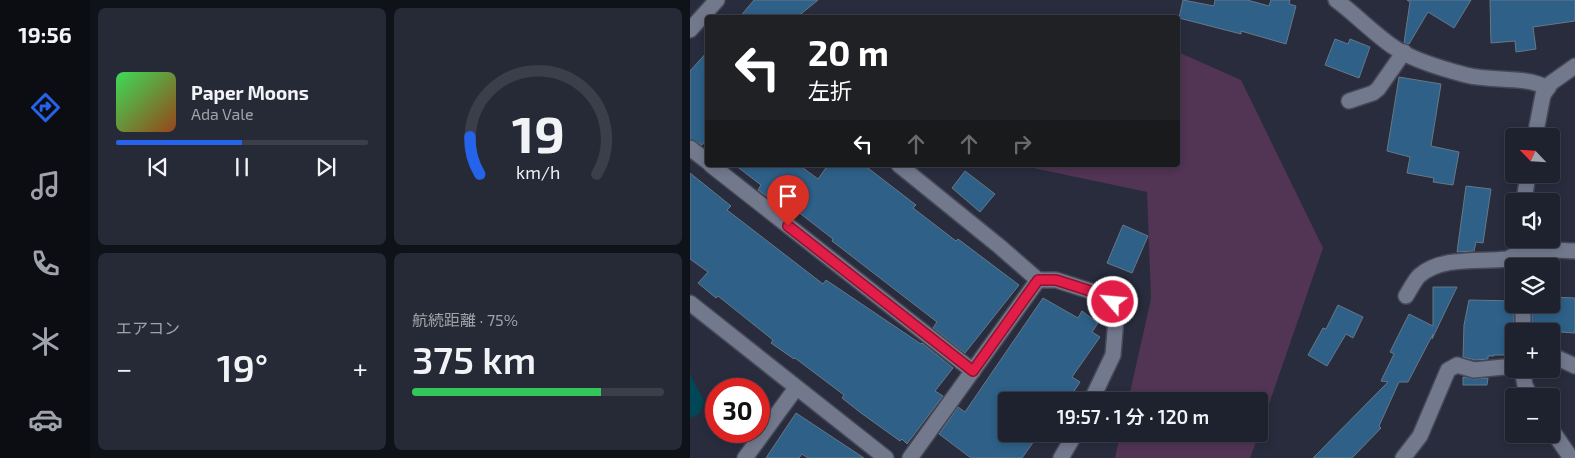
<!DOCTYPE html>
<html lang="ja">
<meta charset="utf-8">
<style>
body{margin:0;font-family:"Exo 2","Noto Sans JP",sans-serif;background:#262936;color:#f1f3f6;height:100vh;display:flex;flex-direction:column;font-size:19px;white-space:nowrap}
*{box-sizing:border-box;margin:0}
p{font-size:16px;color:#a1a3aa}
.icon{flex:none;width:28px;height:28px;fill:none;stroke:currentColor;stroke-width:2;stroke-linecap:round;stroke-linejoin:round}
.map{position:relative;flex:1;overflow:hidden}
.drawer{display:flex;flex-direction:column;gap:8px;padding:8px;background:#101219;width:600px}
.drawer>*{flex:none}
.top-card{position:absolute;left:15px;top:15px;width:475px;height:152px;border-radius:5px;box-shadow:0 2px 8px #0003,0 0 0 1px #3c3e4a;background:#202124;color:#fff;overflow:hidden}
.needle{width:32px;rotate:295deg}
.fabs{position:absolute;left:815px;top:128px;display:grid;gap:10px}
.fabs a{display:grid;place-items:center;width:55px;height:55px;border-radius:5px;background:#1e212e;box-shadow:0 2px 8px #0003,0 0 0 1px #3c3e4a;font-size:25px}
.speed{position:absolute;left:15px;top:378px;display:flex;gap:10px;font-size:25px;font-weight:700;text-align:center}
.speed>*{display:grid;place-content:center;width:65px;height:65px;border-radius:50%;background:#1e212e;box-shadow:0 2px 8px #0003,0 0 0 1px #3c3e4a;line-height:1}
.speed .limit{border:8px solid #d22;background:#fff;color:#111}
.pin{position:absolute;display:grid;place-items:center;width:42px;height:42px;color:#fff;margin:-51px -21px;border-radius:50% 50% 50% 0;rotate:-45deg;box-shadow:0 0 5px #0007}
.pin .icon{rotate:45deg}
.me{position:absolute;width:55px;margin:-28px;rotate:297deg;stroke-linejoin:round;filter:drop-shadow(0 0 4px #0008)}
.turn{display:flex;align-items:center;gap:18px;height:105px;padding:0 20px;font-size:22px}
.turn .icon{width:65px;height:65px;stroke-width:2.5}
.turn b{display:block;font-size:35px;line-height:42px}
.lanes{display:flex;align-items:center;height:48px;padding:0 20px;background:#0003;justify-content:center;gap:25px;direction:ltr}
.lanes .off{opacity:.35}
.big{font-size:38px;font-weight:600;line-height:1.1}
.drawer .widget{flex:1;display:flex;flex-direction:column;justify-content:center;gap:8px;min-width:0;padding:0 18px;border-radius:8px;background:#262936}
.drawer .dial{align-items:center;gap:0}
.dial svg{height:130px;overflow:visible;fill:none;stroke:#3c3e4a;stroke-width:7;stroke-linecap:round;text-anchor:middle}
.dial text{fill:#f1f3f6;stroke:none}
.song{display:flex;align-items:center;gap:15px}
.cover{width:60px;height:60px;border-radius:8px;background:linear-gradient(135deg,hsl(130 70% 55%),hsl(20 70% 35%))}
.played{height:5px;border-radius:2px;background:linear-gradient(90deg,#2563eb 50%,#3c3e4a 50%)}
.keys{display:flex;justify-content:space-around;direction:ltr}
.heat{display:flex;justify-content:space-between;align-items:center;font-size:28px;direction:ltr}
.charge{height:8px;border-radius:4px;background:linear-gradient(90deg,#34c759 75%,#3c3e4a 0)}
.drawer .tiles{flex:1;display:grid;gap:8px;grid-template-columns:repeat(2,1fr)}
.trip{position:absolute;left:308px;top:392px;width:270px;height:50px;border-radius:5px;background:#1e212e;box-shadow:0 2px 8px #0003,0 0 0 1px #3c3e4a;font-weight:600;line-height:50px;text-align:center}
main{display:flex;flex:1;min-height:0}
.menu{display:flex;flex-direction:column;width:90px;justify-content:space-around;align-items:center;background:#0c0d12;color:#a1a3aa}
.menu .icon{width:35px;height:35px}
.menu .on{color:#2563eb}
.menu b{font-size:22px;color:#f1f3f6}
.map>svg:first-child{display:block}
</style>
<main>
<nav class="menu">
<b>19:56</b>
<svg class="icon on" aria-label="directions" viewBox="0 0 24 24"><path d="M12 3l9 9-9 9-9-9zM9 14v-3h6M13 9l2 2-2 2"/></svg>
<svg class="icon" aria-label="music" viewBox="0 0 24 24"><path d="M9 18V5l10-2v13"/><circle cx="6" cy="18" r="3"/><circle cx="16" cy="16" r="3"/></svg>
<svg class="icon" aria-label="phone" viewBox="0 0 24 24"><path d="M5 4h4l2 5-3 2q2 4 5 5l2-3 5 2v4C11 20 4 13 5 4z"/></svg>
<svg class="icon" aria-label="climate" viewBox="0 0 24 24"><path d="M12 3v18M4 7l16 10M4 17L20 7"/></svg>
<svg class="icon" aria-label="car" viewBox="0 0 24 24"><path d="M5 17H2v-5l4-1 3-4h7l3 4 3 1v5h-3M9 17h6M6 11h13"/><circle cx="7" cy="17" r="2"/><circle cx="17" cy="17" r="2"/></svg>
</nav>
<section class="drawer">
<div class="tiles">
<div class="widget">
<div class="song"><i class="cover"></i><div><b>Paper Moons</b><p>Ada Vale</p></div></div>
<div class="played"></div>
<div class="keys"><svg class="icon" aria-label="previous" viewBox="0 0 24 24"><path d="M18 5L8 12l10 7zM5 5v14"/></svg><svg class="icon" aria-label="pause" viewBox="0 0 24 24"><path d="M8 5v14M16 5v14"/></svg><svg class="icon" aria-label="next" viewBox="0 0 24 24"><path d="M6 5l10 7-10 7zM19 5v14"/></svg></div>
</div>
<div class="widget dial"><svg viewBox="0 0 100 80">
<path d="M14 69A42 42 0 1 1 86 69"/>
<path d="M14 69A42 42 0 0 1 8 46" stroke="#2563eb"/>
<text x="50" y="56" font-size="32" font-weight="700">19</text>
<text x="50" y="72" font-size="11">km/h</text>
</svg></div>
<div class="widget"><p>エアコン</p>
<div class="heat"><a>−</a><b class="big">19°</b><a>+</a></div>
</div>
<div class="widget"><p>航続距離 · 75%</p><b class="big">375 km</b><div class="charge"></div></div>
</div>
</section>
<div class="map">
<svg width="885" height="458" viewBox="0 0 885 458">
<rect width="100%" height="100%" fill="#282c3d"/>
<g fill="#523454">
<polygon points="488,52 551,80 633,248 569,433 569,401 438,401 461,299 457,192 329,165 488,165"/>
<polygon points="430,434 569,434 560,458 425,458"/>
</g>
<polygon fill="#004757" points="0,374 14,401 10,413 0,418"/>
<g fill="#2e6088" stroke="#677887">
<polygon points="64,0 128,0 106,18 49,18"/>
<polygon points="493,0 524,6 525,0 557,0 579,6 581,0 600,0 599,4 606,6 596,44 551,31 551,34 489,18"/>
<polygon points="717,0 781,0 764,28 738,12 719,44 714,43 720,2"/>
<polygon points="800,0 885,0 885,21 843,27 846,49 826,52 825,41 801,43"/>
<polygon points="645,39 658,44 660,39 680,47 669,78 635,65"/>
<polygon points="18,51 18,137 12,145 0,139 0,71"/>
<polygon points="709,77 751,84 741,146 769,152 763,185 743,182 744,178 717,173 720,157 697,151"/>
<polygon points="45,165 109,165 128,179 138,165 174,165 226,205 223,208 266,241 268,239 329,285 275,353 243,328 247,322 142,241 143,239 89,197 85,202 68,190 71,185"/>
<polygon points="275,171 305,194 290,212 262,188"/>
<polygon points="0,173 41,206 37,210 133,284 136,280 231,344 232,343 263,368 245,391 253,396 217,444 212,439 210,441 171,413 152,398 154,395 105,358 104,359 81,343 83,340 28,296 26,298 8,283 18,272 0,259"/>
<polygon points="776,186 801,189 793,243 786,242 784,251 767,252"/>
<polygon points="433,225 458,236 442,273 417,263"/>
<polygon points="743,287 767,287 742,339 743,334 718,382 709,382 689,426 691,428 662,458 623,458 698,382 691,381 704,354 700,352 719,314 743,326"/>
<polygon points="861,297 885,298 885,333 842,330 842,304 861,304"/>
<polygon points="353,298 388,318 392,311 408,323 402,332 410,337 382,377 390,382 379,399 376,396 372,401 316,401 316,434 349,434 332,458 281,458 249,434 268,407 275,412"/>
<polygon points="779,300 824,301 824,329 819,329 819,355 804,355 804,356 798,356 798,359 785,360 773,357 774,325"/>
<polygon points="648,305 673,317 663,338 656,334 637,366 618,355 633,328 636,329"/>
<polygon points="773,377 785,379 798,378 797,385 773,385"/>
<polygon points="106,413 174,458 118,458 112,454 109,458 76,458"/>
</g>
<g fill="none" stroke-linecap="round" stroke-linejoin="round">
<g stroke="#454856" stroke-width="18">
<g id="minor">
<path d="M646,0C665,14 682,32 702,46C721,60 753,69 776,75C803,82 833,75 858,88"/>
<polyline points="0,30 27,0"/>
<polyline points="659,101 683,93 688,89 714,52"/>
<polyline points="845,136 853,95 861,83 885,66"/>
<polyline points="0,148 18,162"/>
<polyline points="21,165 283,371"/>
<polyline points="209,165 309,246 348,280 366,280 416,296 423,302 426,319 423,355 401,401"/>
<polyline points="834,201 838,174"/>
<path d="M716,296C720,290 724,281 729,276C751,256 790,262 817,259C840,246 860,250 885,251"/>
<polyline points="0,303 196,458"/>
<polyline points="833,331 833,304"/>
<polyline points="861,355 885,366"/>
<polyline points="832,369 835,385 840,396"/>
<polyline points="861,429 881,458"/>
<polyline points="55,458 106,388"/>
<polyline points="220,458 348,280"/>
<polyline points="371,458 385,434"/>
<polyline points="713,458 730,436 758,370 767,365 784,370 824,366"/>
</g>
</g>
<use href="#minor" stroke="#73798d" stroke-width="15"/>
</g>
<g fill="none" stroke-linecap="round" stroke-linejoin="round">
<g stroke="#92132f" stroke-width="12">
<polyline id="route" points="98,226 283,371 348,280 366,280 416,296 423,302"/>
</g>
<use href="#route" stroke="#e11d48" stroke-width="9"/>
</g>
</svg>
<div class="fabs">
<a><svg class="needle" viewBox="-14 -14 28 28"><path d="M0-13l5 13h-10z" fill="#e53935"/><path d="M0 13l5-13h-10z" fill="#a1a3aa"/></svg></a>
<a><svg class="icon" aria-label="sound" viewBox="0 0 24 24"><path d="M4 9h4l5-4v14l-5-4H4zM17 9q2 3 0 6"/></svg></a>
<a><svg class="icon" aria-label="layers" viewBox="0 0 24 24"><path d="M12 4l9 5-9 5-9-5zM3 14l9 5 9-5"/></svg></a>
<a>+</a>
<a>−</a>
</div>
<div class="speed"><div class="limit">30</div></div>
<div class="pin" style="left:98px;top:226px;background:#d93025"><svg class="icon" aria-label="arrive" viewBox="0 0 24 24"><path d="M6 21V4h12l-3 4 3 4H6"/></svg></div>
<svg class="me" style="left:423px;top:302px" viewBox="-20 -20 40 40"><circle r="17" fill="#e11d48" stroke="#fff" stroke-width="3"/><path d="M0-11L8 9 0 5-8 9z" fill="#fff"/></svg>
<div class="trip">19:57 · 1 分 · 120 m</div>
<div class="top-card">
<div class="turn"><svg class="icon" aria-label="left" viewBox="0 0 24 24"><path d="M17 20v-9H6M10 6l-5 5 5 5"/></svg><div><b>20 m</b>左折</div></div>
<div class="lanes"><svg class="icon" aria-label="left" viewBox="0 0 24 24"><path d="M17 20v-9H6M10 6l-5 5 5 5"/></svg><svg class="icon off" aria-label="ahead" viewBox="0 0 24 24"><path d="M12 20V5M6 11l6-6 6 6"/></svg><svg class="icon off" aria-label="ahead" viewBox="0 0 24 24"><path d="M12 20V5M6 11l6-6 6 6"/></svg><svg class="icon off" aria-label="right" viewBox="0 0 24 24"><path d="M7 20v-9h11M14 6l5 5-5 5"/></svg></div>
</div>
</div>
</main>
